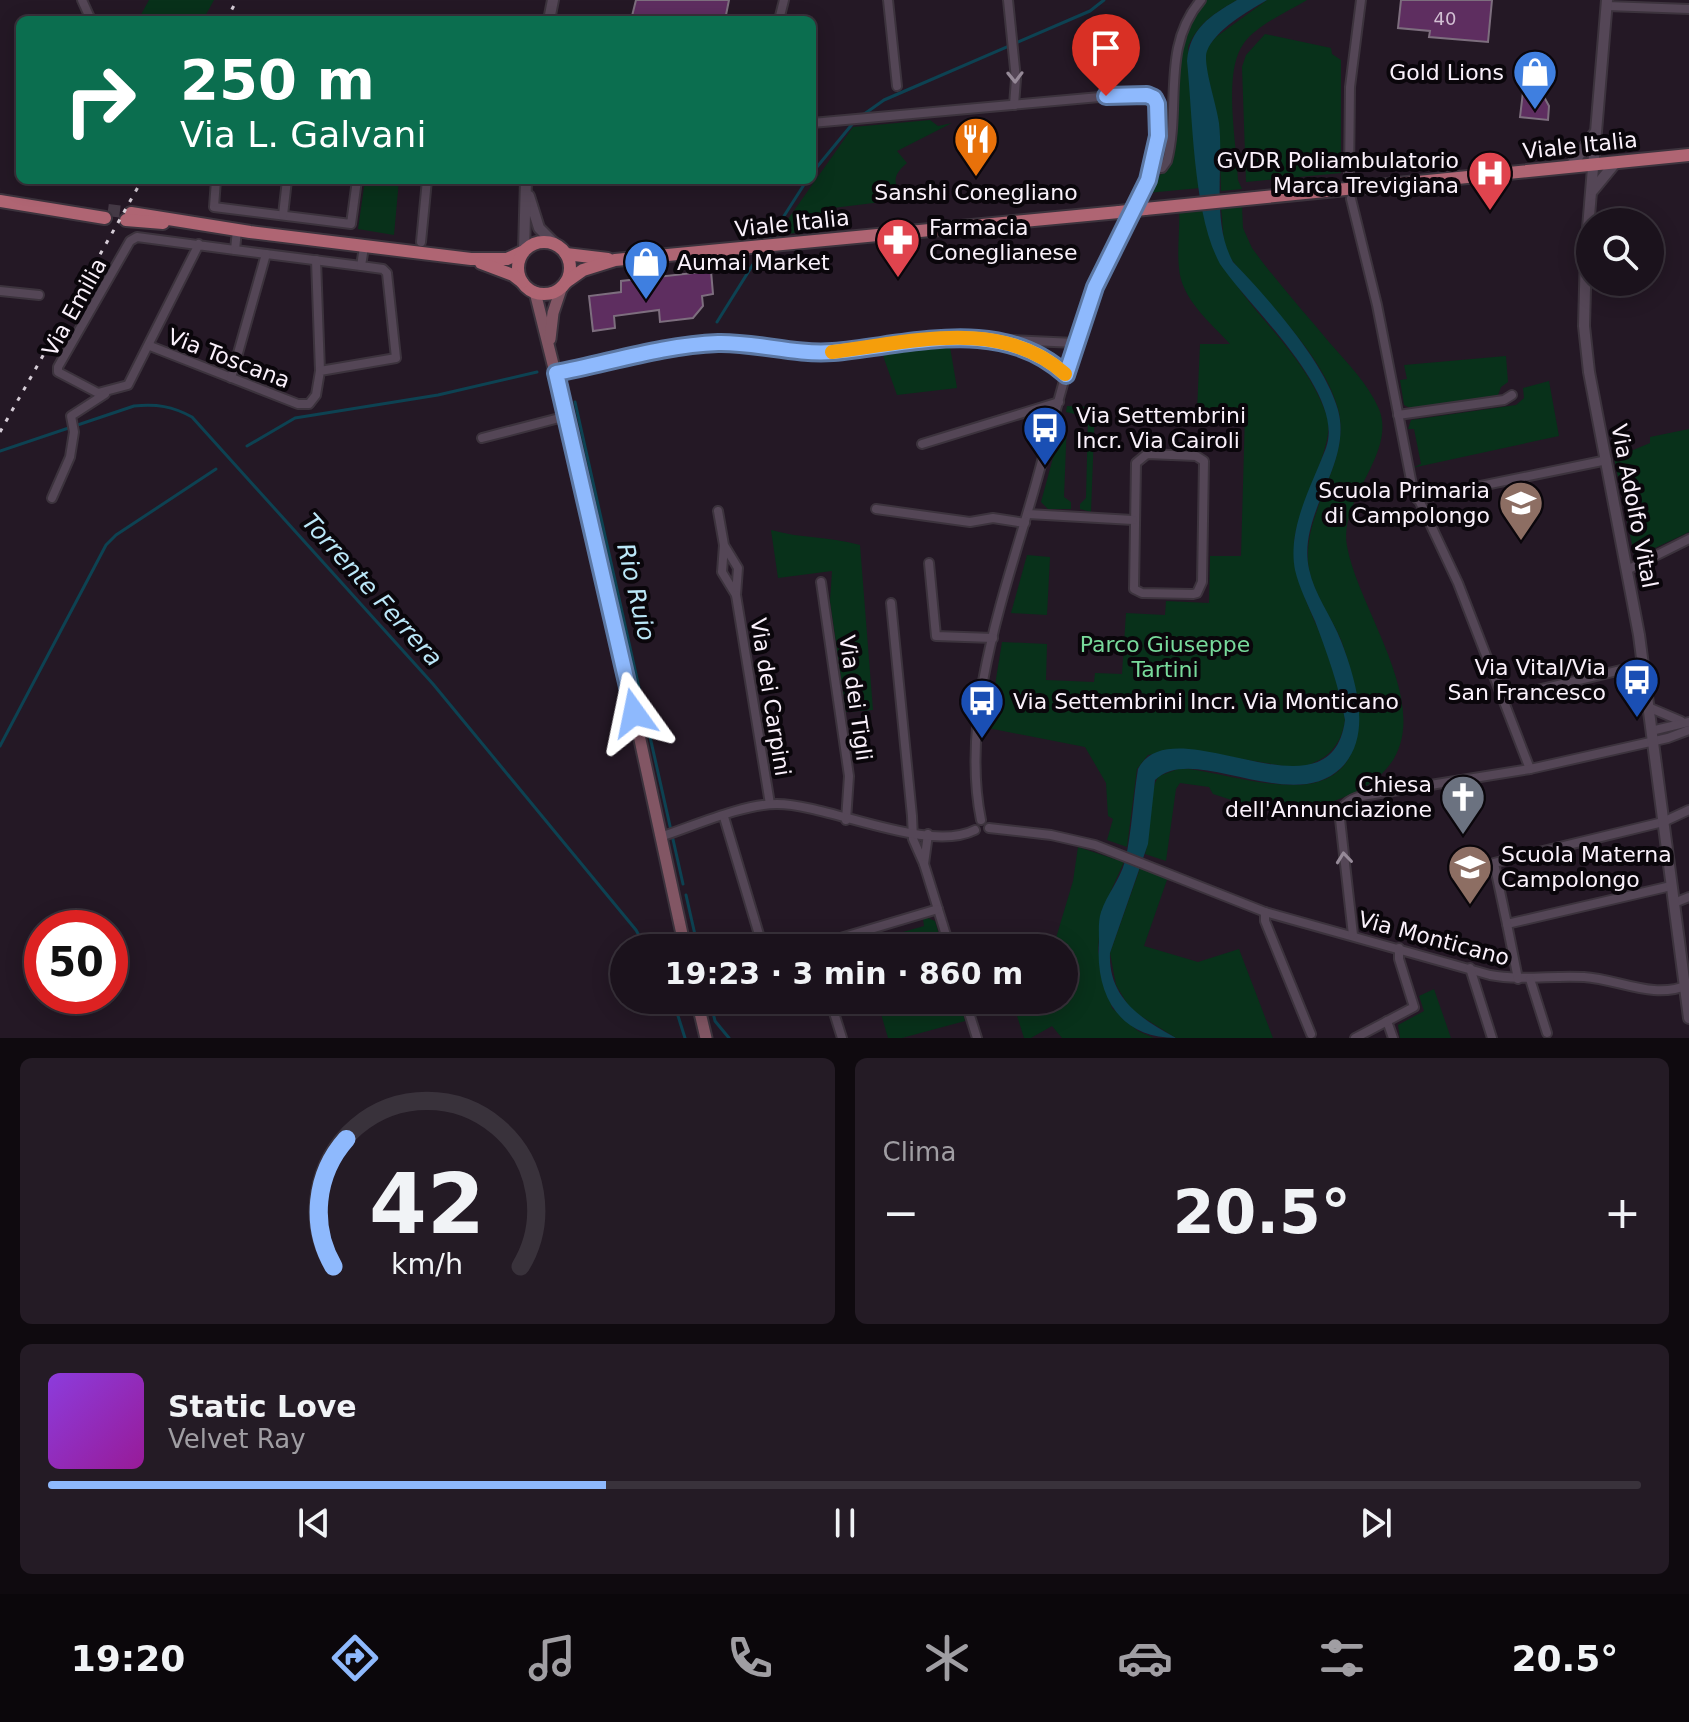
<!DOCTYPE html>
<html lang="it">
<meta charset="utf-8">
<style>
body{margin:0;font-family:"DejaVu Sans",sans-serif;background:#241b25;color:#f1f3f6;height:100vh;display:flex;flex-direction:column;font-size:30px;white-space:nowrap}
*{box-sizing:border-box;margin:0}
p{font-size:26px;color:#a09ea3}
.icon{flex:none;width:44px;height:44px;fill:none;stroke:currentColor;stroke-width:2;stroke-linecap:round;stroke-linejoin:round}
.map{position:relative;height:1038px;overflow:hidden}
.side{display:flex;flex-direction:column;gap:20px;padding:20px;background:#0f0a0f;flex:1}
.side>*{flex:none}
.hud{position:absolute;left:16px;top:16px;width:800px;height:168px;border-radius:12px;box-shadow:0 4px 20px #0003,0 0 0 2px #39323b;background:#0b6e4f;color:#fff;overflow:hidden}
.controls{position:absolute;left:1576px;top:208px;display:grid;gap:16px}
.controls a{display:grid;place-items:center;width:88px;height:88px;border-radius:50%;background:#1b121c;box-shadow:0 4px 20px #0003,0 0 0 2px #39323b;font-size:40px}
.speed{position:absolute;left:24px;top:910px;display:flex;gap:16px;font-size:40px;font-weight:700;text-align:center}
.speed>*{display:grid;place-content:center;width:104px;height:104px;border-radius:50%;background:#1b121c;box-shadow:0 4px 20px #0003,0 0 0 2px #39323b;line-height:1}
.speed .limit{border:12px solid #d22;background:#fff;color:#111}
.pin{position:absolute;display:grid;place-items:center;width:68px;height:68px;color:#fff;margin:-82px -34px;border-radius:50% 50% 50% 0;rotate:-45deg;box-shadow:0 0 8px #0007}
.pin .icon{rotate:45deg}
.me{position:absolute;width:88px;margin:-44px;rotate:348deg;stroke-linejoin:round;filter:drop-shadow(0 0 6px #0008)}
.turn{display:flex;align-items:center;gap:28px;height:168px;padding:0 32px;font-size:36px}
.turn .icon{width:104px;height:104px;stroke-width:2.5}
.turn b{display:block;font-size:56px;line-height:68px}
.big{font-size:60px;font-weight:700;line-height:1.1}
.side .card{flex:1;display:flex;flex-direction:column;justify-content:center;gap:12px;min-width:0;padding:0 28px;border-radius:12px;background:#241b25}
.side .dial{align-items:center;gap:0}
.dial svg{height:208px;overflow:visible;fill:none;stroke:#39323b;stroke-width:7;stroke-linecap:round;text-anchor:middle}
.dial text{fill:#f1f3f6;stroke:none}
.song{display:flex;align-items:center;gap:24px}
.cover{width:96px;height:96px;border-radius:12px;background:linear-gradient(135deg,hsl(270 70% 55%),hsl(300 70% 35%))}
.played{height:8px;border-radius:4px;background:linear-gradient(90deg,#8eb9fd 35%,#39323b 35%)}
.keys{display:flex;justify-content:space-around;direction:ltr}
.heat{display:flex;justify-content:space-between;align-items:center;font-size:44px;direction:ltr}
.side .tiles{flex:1;display:grid;gap:20px;grid-template-columns:1fr 1fr}
.card:last-child{grid-column:span 2}
.trip{position:absolute;left:610px;top:934px;width:468px;height:80px;border-radius:40px;background:#1b121c;box-shadow:0 4px 20px #0003,0 0 0 2px #39323b;font-weight:700;line-height:80px;text-align:center}
.menu{display:flex;height:128px;justify-content:space-around;align-items:center;background:#0b070b;color:#a09ea3}
.menu .icon{width:56px;height:56px}
.menu .active{color:#8eb9fd}
.menu b{font-size:36px;color:#f1f3f6}
.map>svg:first-child{display:block}
</style>
<div class="map">
<svg width="1689" height="1038" viewBox="0 0 1689 1038">
<rect width="100%" height="100%" fill="#241825"/>
<g fill="#08311a">
<polygon points="149,0 214,0 203,20 138,20"/>
<path d="M1203,0H1237C1215,13 1199,22 1188,47L1200,188L1147,193L1164,170L1182,35Z"/>
<path d="M1267,0H1307C1287,12 1257,25 1244,43C1222,72 1237,144 1238,180L1242,189L1221,191L1219,125L1204,59L1207,48L1216,37Z"/>
<polygon points="1265,34 1331,48 1332,54 1341,60 1341,173 1246,182 1242,67 1246,55"/>
<path d="M930,120L938,126L952,123L897,151L907,163C891,176 893,185 906,199L833,208L838,226L776,236L853,127Z"/>
<polygon points="365,180 399,180 394,235 358,229"/>
<path d="M1242,206L1243,228L1252,248C1276,281 1303,311 1329,342C1348,364 1367,382 1379,409C1397,454 1338,499 1347,546C1361,623 1463,741 1353,793C1304,817 1264,811 1213,794L1209,787L1180,783L1176,789L1166,861L1145,854C1151,835 1148,788 1159,776L1178,769H1189C1223,774 1262,786 1297,785C1379,782 1360,692 1341,640C1331,616 1310,589 1308,562C1304,509 1352,459 1338,409C1325,362 1284,321 1253,284C1244,273 1232,264 1227,251C1222,239 1223,222 1221,209Z"/>
<path d="M1203,210C1220,299 1299,335 1327,416C1337,445 1295,509 1294,545C1293,577 1310,609 1322,638C1332,664 1340,692 1345,720C1341,749 1323,763 1296,768L1187,750L1148,755L1137,769L1127,847L1107,840L1113,819L1108,816L1106,783L1085,747L988,728L1002,642L1047,644L1046,680L1094,682L1095,673L1122,674L1126,613L1165,615L1166,601L1209,603L1210,556H1241L1245,413L1197,411L1200,344H1230C1211,323 1181,299 1179,268C1177,250 1180,230 1179,212Z"/>
<polygon points="950,347 957,388 897,395 882,353"/>
<polygon points="1506,356 1508,382 1501,387 1498,395 1410,408 1404,405 1400,380 1407,379 1404,365"/>
<polygon points="1549,381 1559,436 1412,468 1421,464 1414,429 1408,429 1411,420 1516,405 1524,398 1523,388"/>
<polygon points="1067,406 1095,407 1091,512 1080,509 1080,504 1086,498 1088,417 1066,412"/>
<polygon points="1063,421 1067,421 1064,497 1071,502 1071,509 1048,509 1041,502"/>
<polygon points="1689,429 1689,532 1638,556 1634,554 1614,458 1650,443 1650,437"/>
<path d="M771,530C803,539 829,536 860,545L873,710L846,712L830,601L832,571L778,578Z"/>
<polygon points="1027,555 1050,557 1047,615 1011,613"/>
<polygon points="1078,847 1124,862 1101,913 1098,951 1112,1008 1138,1031 1154,1038 1062,1038 1052,1026 1031,1038 1024,1038 1012,1000 1064,1000 1064,948 1053,948 1073,881"/>
<polygon points="1140,868 1168,877 1144,946 1198,962 1239,949 1273,1038 1176,1038 1131,1010 1116,985 1110,953"/>
<polygon points="928,918 935,921 943,948 862,948 861,944 924,926 923,919"/>
<polygon points="1434,989 1451,1038 1400,1038 1398,1025 1424,1011 1419,996"/>
<polygon points="877,1000 959,1000 965,1021 902,1038 888,1038"/>
</g>
<path fill="#0d4252" d="M1237,0H1267C1248,11 1215,30 1207,51C1202,63 1217,106 1219,123C1224,167 1211,222 1233,262C1267,297 1325,362 1338,410C1353,465 1297,512 1309,569C1314,594 1332,617 1341,641C1355,677 1374,736 1341,768C1291,816 1194,742 1155,780L1148,844L1110,953C1108,998 1141,1019 1176,1038C1119,1038 1095,995 1099,942C1099,933 1098,921 1101,912C1107,894 1120,880 1125,861C1132,832 1133,799 1138,769C1172,703 1331,828 1345,720C1339,686 1327,653 1315,621C1308,605 1299,587 1295,570C1287,528 1312,485 1326,448C1346,393 1249,307 1220,264C1193,214 1193,120 1187,61C1190,28 1210,16 1237,0Z"/>
<g fill="none" stroke-linecap="round" stroke-linejoin="round">
<g stroke="#0d4252" stroke-width="3">
<polyline points="860,117 884,100 1090,11 1104,0"/>
<polyline points="812,173 854,122"/>
<polyline points="768,241 807,180"/>
<polyline points="717,322 762,250"/>
<polyline points="575,402 683,884"/>
<polyline points="247,446 295,418 438,395 537,372"/>
<path d="M0,451L134,406C157,404 172,406 192,417L433,684L636,930L646,948"/>
<polyline points="0,746 106,545 116,535 216,469"/>
<polyline points="686,895 698,948"/>
<polyline points="673,1000 685,1038"/>
<polyline points="710,1000 715,1021 729,1038"/>
</g>
</g>
<g fill="#5e2e60" stroke="#7d6e7e" stroke-width="2">
<polygon points="636,0 729,0 725,20 631,20"/>
<polygon points="1401,0 1492,0 1488,42 1429,37 1430,31 1398,28"/>
<polygon points="1523,92 1543,95 1549,106 1548,120 1520,117"/>
<polygon points="711,271 713,294 702,296 703,306 693,318 660,322 659,310 614,316 615,328 593,331 589,296 621,292 621,281"/>
</g>
<g fill="none" stroke-linecap="round" stroke-linejoin="round">
<polyline stroke="#443945" stroke-width="12" stroke-dasharray="12 6" stroke-linecap="butt" points="108,210 131,213"/>
<g stroke="#3c333d" stroke-width="12">
<g id="minor">
<polyline points="82,0 91,20"/>
<polyline points="888,0 897,86"/>
<polyline points="1008,0 1016,79 1014,105"/>
<polyline points="1607,6 1689,9"/>
<polyline points="779,20 784,0"/>
<path d="M812,123L1133,94L1151,96C1165,108 1158,143 1154,160C1144,207 1111,247 1094,292C1069,353 1054,419 1036,483C1007,587 959,711 981,820"/>
<path d="M1152,168H1162L1167,161C1181,107 1161,46 1201,0"/>
<polyline points="1349,179 1350,87 1361,0"/>
<polyline points="216,180 214,207 351,224 357,180"/>
<polyline points="1351,199 1377,305 1412,485 1458,583 1530,769"/>
<polyline points="283,215 287,180"/>
<polyline points="421,242 427,180"/>
<polyline points="199,244 128,385 98,393 58,372 58,367 130,241 137,237 235,250 237,230"/>
<polyline points="235,250 361,266"/>
<polyline points="316,260 320,371"/>
<polyline points="0,291 39,295"/>
<polyline points="996,341 1032,353 1066,375"/>
<polyline points="150,346 298,404 309,404 316,395 320,371 396,358 387,273 383,269 361,266 364,247"/>
<polyline points="556,373 673,348 714,343 754,344 820,352 968,338 1075,343"/>
<polyline points="231,378 266,254"/>
<polyline points="1398,415 1504,400 1512,395"/>
<polyline points="482,438 567,416"/>
<polyline points="922,444 1059,402"/>
<polygon points="1147,454 1196,456 1204,461 1202,582 1197,593 1193,594 1142,593 1134,589 1136,463"/>
<polyline points="52,498 70,457 74,432 71,416 105,394"/>
<polyline points="1417,499 1607,460"/>
<polyline points="876,509 970,522 993,518 1025,523"/>
<polyline points="718,511 724,545 722,572 736,595 738,568 724,545"/>
<polyline points="1028,514 1133,520"/>
<polyline points="929,563 936,636 993,638"/>
<polyline points="1629,569 1689,539"/>
<polyline points="821,582 849,776 846,820"/>
<polyline points="736,595 770,804"/>
<polyline points="891,603 912,816 913,839 924,864 928,834"/>
<polyline points="1504,698 1642,665"/>
<polyline points="1648,707 1681,721"/>
<polyline points="1651,731 1689,722"/>
<polyline points="724,817 763,948"/>
<path d="M989,828L1051,835L1095,845L1265,912L1490,975C1522,981 1552,975 1584,977C1619,979 1653,1000 1688,985"/>
<path d="M660,837C694,826 742,804 777,804C828,804 928,854 975,830"/>
<polyline points="924,864 950,948"/>
<polyline points="1671,886 1507,924 1494,863 1663,822 1689,810"/>
<polyline points="1674,903 1689,897"/>
<polyline points="1265,912 1265,921 1311,1034"/>
<polyline points="1507,924 1518,979"/>
<path d="M1353,935L1340,819C1340,805 1349,799 1362,796L1530,769L1668,738L1689,730"/>
<polyline points="807,948 938,909"/>
<polyline points="1470,968 1492,1038"/>
<polyline points="1530,979 1547,1033"/>
<polyline points="830,1000 842,1038"/>
<polyline points="965,1000 977,1038"/>
<polyline points="1387,1021 1393,1038"/>
<polyline points="1355,1038 1414,1007 1399,959 1399,948"/>
</g>
</g>
<g stroke="#3c333d" stroke-width="14">
<g id="tertiary">
<polyline points="1607,0 1586,252 1584,326 1589,372 1639,635 1689,1018"/>
<polyline points="549,20 553,0"/>
<polyline points="1571,166 1594,134"/>
<polyline points="1593,190 1616,162"/>
<polyline points="529,196 539,228 554,243"/>
<polyline points="524,250 526,180"/>
</g>
</g>
<g stroke="#3c333d" stroke-width="15">
<g id="secondary">
<polyline points="535,292 598,545 685,948"/>
<polyline points="550,339 553,313 562,286"/>
<polyline points="697,1000 706,1038"/>
</g>
</g>
<g stroke="#3c333d" stroke-width="16">
<g id="primary">
<polyline points="0,201 105,218"/>
<polyline points="1145,209 1689,155"/>
<polyline points="131,213 250,232 471,259 507,259 522,252"/>
<polyline points="126,220 163,223"/>
<circle cx="544" cy="268" r="26"/>
<polyline points="566,254 608,259"/>
<polyline points="481,263 513,275 522,282"/>
<polyline points="566,282 583,270 615,260 1119,212"/>
</g>
</g>
<use href="#minor" stroke="#544656" stroke-width="8"/>
<use href="#tertiary" stroke="#544656" stroke-width="10"/>
<use href="#secondary" stroke="#825664" stroke-width="11"/>
<use href="#primary" stroke="#af6573" stroke-width="12"/>
<g stroke="#d6cdd7" stroke-width="3" stroke-dasharray="4 8" stroke-linecap="butt">
<polyline points="226,20 237,0"/>
<polyline points="0,432 142,180"/>
</g>
<g stroke="#3c333d" stroke-width="16" stroke-linecap="butt">
<polyline id="primary-bridge" points="1119,212 1145,209"/>
</g>
<use href="#primary-bridge" stroke="#af6573" stroke-width="12"/>
</g>
<defs><path id="oneway-chevron" d="M-2-3.5L2.5 0L-2 3.5" fill="none" stroke-width="1.6" stroke-linecap="round" stroke-linejoin="round" transform="scale(2)"/></defs>
<g stroke="#968a98">
<use href="#oneway-chevron" transform="translate(1015 77) rotate(89)"/>
<use href="#oneway-chevron" transform="translate(1344 858) rotate(-96)"/>
</g>
<g fill="none" stroke-linecap="round" stroke-linejoin="round">
<g stroke="#5c78a4" stroke-width="20">
<path id="route" d="M634,713L556,373C609,363 663,345 718,343C756,342 794,355 833,352C911,345 1001,315 1066,375L1095,287L1148,180L1158,136L1157,104L1154,98L1147,95L1106,96"/>
</g>
<use href="#route" stroke="#8eb9fd" stroke-width="14"/>
<path stroke="#f59e0b" stroke-width="14" d="M832,352C908,343 1001,316 1065,374"/>
</g>
<defs>
<g id="shop-pin" transform="scale(2.3)"><path d="M0 17L-7.5 6A9.5 9.5 0 1 1 7.5 6Z" fill="#3f7fe0" stroke="#0a060b"/><path d="M-5-2.5h2.3a2.7 3.5 0 0 1 5.4 0H5L5.5 6h-11ZM-1.5-2.5h3a1.5 2.3 0 0 0-3 0Z" fill="#fff"/></g>
<g id="restaurant-pin" transform="scale(2.3)"><path d="M0 17L-7.5 6A9.5 9.5 0 1 1 7.5 6Z" fill="#e8710a" stroke="#0a060b"/><path d="M-5-6h1v4h1v-4h1v4h1v-4h1v5L-1.5 .5V6h-2V.5L-5-1ZM5-6V6H3V1.5H1.5Q1.5-4 5-6Z" fill="#fff"/></g>
<g id="hospital-pin" transform="scale(2.3)"><path d="M0 17L-7.5 6A9.5 9.5 0 1 1 7.5 6Z" fill="#e0444e" stroke="#0a060b"/><path d="M-5-5h3v3.5h4V-5h3V5h-3V1.5h-4V5h-3Z" fill="#fff"/></g>
<g id="pharmacy-pin" transform="scale(2.3)"><path d="M0 17L-7.5 6A9.5 9.5 0 1 1 7.5 6Z" fill="#e0444e" stroke="#0a060b"/><path d="M-2-6h4v4h4v4h-4v4h-4v-4h-4v-4h4Z" fill="#fff"/></g>
<g id="bus-pin" transform="scale(2.3)"><path d="M0 17L-7.5 6A9.5 9.5 0 1 1 7.5 6Z" fill="#1a4fb4" stroke="#0a060b"/><path d="M-5-6H5V4H4V6H2V4H-2V6H-4V4H-5ZM-3.5-4V0h7V-4ZM-3.5 1.2v1.5H-2V1.2ZM2 1.2v1.5H3.5V1.2Z" fill="#fff"/></g>
<g id="school-pin" transform="scale(2.3)"><path d="M0 17L-7.5 6A9.5 9.5 0 1 1 7.5 6Z" fill="#8d6e63" stroke="#0a060b"/><path d="M0-5L7-2L0 1L-7-2ZM-4 1L0 2.5L4 1V4Q0 6-4 4Z" fill="#fff"/></g>
<g id="church-pin" transform="scale(2.3)"><path d="M0 17L-7.5 6A9.5 9.5 0 1 1 7.5 6Z" fill="#6b7280" stroke="#0a060b"/><path d="M-1.2-6h2.4v3.5h3.3v2.4h-3.3V6h-2.4V-.1h-3.3v-2.4h3.3Z" fill="#fff"/></g>
</defs>
<g fill-rule="evenodd">
<use href="#shop-pin" x="1535" y="72"/>
<use href="#restaurant-pin" x="976" y="139"/>
<use href="#hospital-pin" x="1490" y="173"/>
<use href="#pharmacy-pin" x="898" y="240"/>
<use href="#shop-pin" x="646" y="262"/>
<use href="#bus-pin" x="1045" y="428"/>
<use href="#school-pin" x="1521" y="503"/>
<use href="#bus-pin" x="1637" y="680"/>
<use href="#bus-pin" x="982" y="701"/>
<use href="#church-pin" x="1463" y="797"/>
<use href="#school-pin" x="1470" y="867"/>
</g>
<g text-anchor="middle" stroke-width="8" stroke-linejoin="round" paint-order="stroke">
<g font-size="18" fill="#d3c0d4">
<text x="1445" y="25">40</text>
</g>
<g font-size="22" fill="#faf1fb" stroke="#0a060b" text-anchor="end">
<text x="1504" y="80">Gold Lions</text>
<text x="1459" y="168">GVDR Poliambulatorio<tspan x="1459" dy="25">Marca Trevigiana</tspan></text>
<text x="976" y="200" text-anchor="middle">Sanshi Conegliano</text>
<text x="929" y="235" text-anchor="start">Farmacia<tspan x="929" dy="25">Coneglianese</tspan></text>
<text x="677" y="270" text-anchor="start">Aumai Market</text>
<text x="1076" y="423" text-anchor="start">Via Settembrini<tspan x="1076" dy="25">Incr. Via Cairoli</tspan></text>
<text x="1490" y="498">Scuola Primaria<tspan x="1490" dy="25">di Campolongo</tspan></text>
<text x="1606" y="675">Via Vital/Via<tspan x="1606" dy="25">San Francesco</tspan></text>
<text x="1013" y="709" text-anchor="start">Via Settembrini Incr. Via Monticano</text>
<text x="1432" y="792">Chiesa<tspan x="1432" dy="25">dell'Annunciazione</tspan></text>
<text x="1501" y="862" text-anchor="start">Scuola Materna<tspan x="1501" dy="25">Campolongo</tspan></text>
</g>
<g font-size="22" fill="#faf1fb" stroke="#0a060b">
<text transform="translate(1580 145) rotate(-6)" y="8">Viale Italia</text>
<text transform="translate(792 223) rotate(-6)" y="8">Viale Italia</text>
<text transform="translate(74 307) rotate(-61)" y="8">Via Emilia</text>
<text transform="translate(229 358) rotate(21)" y="8">Via Toscana</text>
<text transform="translate(1635 506) rotate(79)" y="8">Via Adolfo Vital</text>
<text transform="translate(771 697) rotate(81)" y="8">Via dei Carpini</text>
<text transform="translate(856 698) rotate(82)" y="8">Via dei Tigli</text>
<text transform="translate(1434 938) rotate(15)" y="8">Via Monticano</text>
</g>
<g font-size="22" fill="#78da9b" stroke="#0a060b">
<text x="1165" y="652">Parco Giuseppe<tspan x="1165" dy="25">Tartini</tspan></text>
</g>
<g font-size="24" font-style="italic" fill="#bbe7f8" stroke="#0a060b">
<text transform="translate(372 590) rotate(48)" y="8">Torrente Ferrera</text>
<text transform="translate(636 592) rotate(77)" y="8">Rio Ruio</text>
</g>
</g>
</svg>
<div class="controls">
<a><svg class="icon" aria-label="search" viewBox="0 0 24 24"><circle cx="10" cy="10" r="6"/><path d="M15 15l6 6"/></svg></a>
</div>
<div class="speed"><div class="limit">50</div></div>
<div class="pin" style="left:1106px;top:96px;background:#d93025"><svg class="icon" aria-label="arrive" viewBox="0 0 24 24"><path d="M6 21V4h12l-3 4 3 4H6"/></svg></div>
<svg class="me" style="left:634px;top:713px" viewBox="-20 -20 40 40"><path d="M0-17L14 15 0 8-14 15z" fill="#8eb9fd" stroke="#fff" stroke-width="4"/></svg>
<div class="trip">19:23 · 3 min · 860 m</div>
<div class="hud">
<div class="turn"><svg class="icon" aria-label="right" viewBox="0 0 24 24"><path d="M7 20v-9h11M14 6l5 5-5 5"/></svg><div><b>250 m</b>Via L. Galvani</div></div>
</div>
</div>
<section class="side">
<div class="tiles">
<div class="card dial"><svg viewBox="0 0 100 80">
<path d="M14 69A42 42 0 1 1 86 69"/>
<path d="M14 69A42 42 0 0 1 19 20" stroke="#8eb9fd"/>
<text x="50" y="56" font-size="32" font-weight="700">42</text>
<text x="50" y="72" font-size="11">km/h</text>
</svg></div>
<div class="card"><p>Clima</p>
<div class="heat"><a>−</a><b class="big">20.5°</b><a>+</a></div>
</div>
<div class="card">
<div class="song"><i class="cover"></i><div><b>Static Love</b><p>Velvet Ray</p></div></div>
<div class="played"></div>
<div class="keys"><svg class="icon" aria-label="previous" viewBox="0 0 24 24"><path d="M18 5L8 12l10 7zM5 5v14"/></svg><svg class="icon" aria-label="pause" viewBox="0 0 24 24"><path d="M8 5v14M16 5v14"/></svg><svg class="icon" aria-label="next" viewBox="0 0 24 24"><path d="M6 5l10 7-10 7zM19 5v14"/></svg></div>
</div>
</div>
</section>
<nav class="menu">
<b>19:20</b>
<svg class="icon active" aria-label="directions" viewBox="0 0 24 24"><path d="M12 3l9 9-9 9-9-9zM9 14v-3h6M13 9l2 2-2 2"/></svg>
<svg class="icon" aria-label="music" viewBox="0 0 24 24"><path d="M9 18V5l10-2v13"/><circle cx="6" cy="18" r="3"/><circle cx="16" cy="16" r="3"/></svg>
<svg class="icon" aria-label="phone" viewBox="0 0 24 24"><path d="M5 4h4l2 5-3 2q2 4 5 5l2-3 5 2v4C11 20 4 13 5 4z"/></svg>
<svg class="icon" aria-label="climate" viewBox="0 0 24 24"><path d="M12 3v18M4 7l16 10M4 17L20 7"/></svg>
<svg class="icon" aria-label="car" viewBox="0 0 24 24"><path d="M5 17H2v-5l4-1 3-4h7l3 4 3 1v5h-3M9 17h6M6 11h13"/><circle cx="7" cy="17" r="2"/><circle cx="17" cy="17" r="2"/></svg>
<svg class="icon" aria-label="filters" viewBox="0 0 24 24"><path d="M4 7h16M4 17h16"/><circle cx="9" cy="7" r="2"/><circle cx="15" cy="17" r="2"/></svg>
<b>20.5°</b>
</nav>
